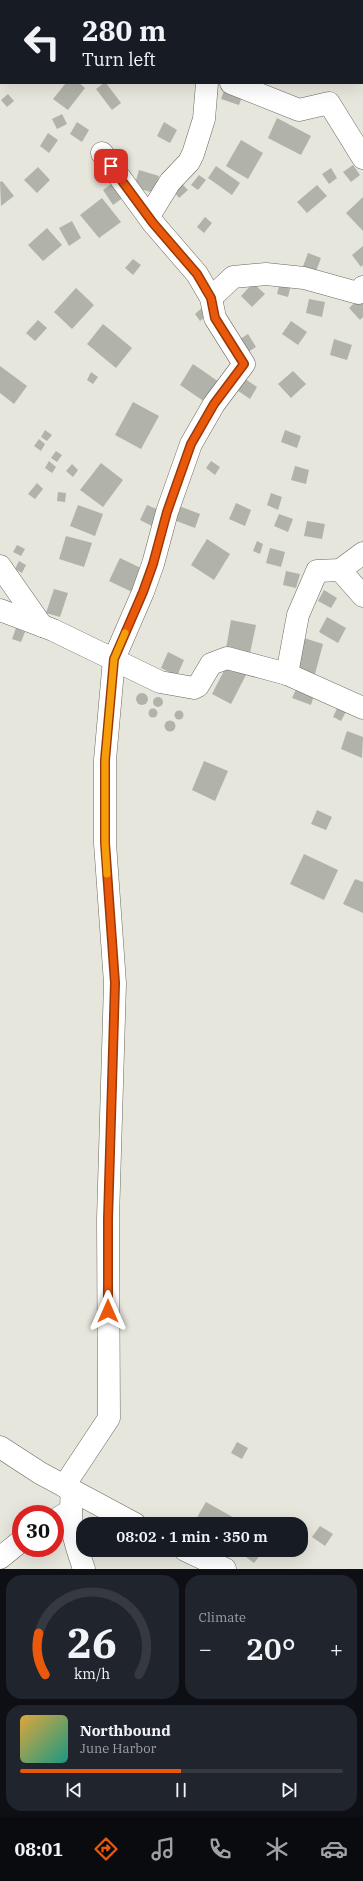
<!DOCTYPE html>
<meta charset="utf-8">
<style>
body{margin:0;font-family:"IBM Plex Serif",serif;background:#20242c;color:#f1f3f6;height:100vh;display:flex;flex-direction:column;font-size:15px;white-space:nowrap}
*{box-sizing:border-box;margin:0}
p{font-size:13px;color:#9ea1a6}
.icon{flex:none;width:22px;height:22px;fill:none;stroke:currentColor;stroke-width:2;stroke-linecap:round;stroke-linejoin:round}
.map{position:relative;height:1569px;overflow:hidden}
.drawer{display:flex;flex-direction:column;gap:6px;padding:6px;background:#0d0f14;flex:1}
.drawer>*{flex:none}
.guide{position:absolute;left:0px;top:0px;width:363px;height:84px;box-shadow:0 4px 16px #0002;background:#171b24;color:#f1f3f6;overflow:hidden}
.speed{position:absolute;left:12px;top:1505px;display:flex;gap:8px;font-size:20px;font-weight:700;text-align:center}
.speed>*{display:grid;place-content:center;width:52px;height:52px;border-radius:50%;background:#171b24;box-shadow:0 4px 16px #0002;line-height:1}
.speed .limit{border:6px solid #d22;background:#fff;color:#111}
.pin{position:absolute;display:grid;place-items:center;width:34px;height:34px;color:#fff;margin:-17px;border-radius:8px;box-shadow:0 2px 6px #0006}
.me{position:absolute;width:44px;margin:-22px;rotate:0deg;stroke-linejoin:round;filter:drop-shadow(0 0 3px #0008)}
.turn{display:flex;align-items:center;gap:14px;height:84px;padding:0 16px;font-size:18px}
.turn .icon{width:52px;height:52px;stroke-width:2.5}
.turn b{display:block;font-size:28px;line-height:34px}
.big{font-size:30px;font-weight:600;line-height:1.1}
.drawer .widget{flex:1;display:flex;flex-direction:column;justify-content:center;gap:6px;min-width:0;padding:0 14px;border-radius:16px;background:#20242c}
.drawer .dial{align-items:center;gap:0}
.dial svg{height:104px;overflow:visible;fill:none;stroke:#363941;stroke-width:7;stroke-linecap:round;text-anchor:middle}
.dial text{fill:#f1f3f6;stroke:none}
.song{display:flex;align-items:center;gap:12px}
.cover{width:48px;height:48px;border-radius:6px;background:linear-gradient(135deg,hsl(40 70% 55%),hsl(170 70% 35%))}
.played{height:4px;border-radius:2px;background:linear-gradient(90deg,#ea580c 50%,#363941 50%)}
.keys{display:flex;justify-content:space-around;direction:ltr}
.heat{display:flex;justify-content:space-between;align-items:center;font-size:22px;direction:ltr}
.drawer .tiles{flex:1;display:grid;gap:6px;grid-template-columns:1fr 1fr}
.widget:last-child{grid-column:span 2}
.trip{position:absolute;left:76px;top:1517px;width:232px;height:40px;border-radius:16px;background:#171b24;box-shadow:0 4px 16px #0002;font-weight:600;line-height:40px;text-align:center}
.menu{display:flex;height:64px;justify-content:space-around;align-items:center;background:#090b0e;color:#9ea1a6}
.menu .icon{width:28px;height:28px}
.menu .selected{color:#ea580c}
.menu b{font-size:18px;color:#f1f3f6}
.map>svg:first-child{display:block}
</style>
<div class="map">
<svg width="363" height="1569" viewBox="0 0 363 1569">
<rect width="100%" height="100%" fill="#e6e6dd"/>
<g fill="#b1b2a9">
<polygon points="66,83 79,83 85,88 68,110 53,99"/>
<polygon points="104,83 106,83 121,103 112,110 96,89"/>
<polygon points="225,88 243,94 239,105 221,99"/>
<polygon points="8,94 14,101 7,107 1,100"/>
<polygon points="62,114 67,124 57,129 52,119"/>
<polygon points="277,118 311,136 301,155 268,138"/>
<polygon points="77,122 89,130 82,142 70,134"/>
<polygon points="164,122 177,130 170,143 157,136"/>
<polygon points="48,133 58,140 49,153 40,146"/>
<polygon points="241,140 263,153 248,179 226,166"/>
<polygon points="353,165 360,175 351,182 343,172"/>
<polygon points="216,166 240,183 232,195 208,178"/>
<polygon points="38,167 50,180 37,193 24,180"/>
<polygon points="331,168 337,178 329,184 322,174"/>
<polygon points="139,170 159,176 154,193 134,187"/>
<polygon points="199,175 206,180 198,190 191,185"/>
<polygon points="2,181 14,196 1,206 0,182"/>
<polygon points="114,182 124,197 113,205 103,190"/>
<polygon points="180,182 188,190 179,198 172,189"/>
<polygon points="317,185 327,196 307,213 297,202"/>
<polygon points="363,197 363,231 346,213"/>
<polygon points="102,198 121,222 99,238 80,215"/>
<polygon points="205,217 212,223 204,233 197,227"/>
<polygon points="72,221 81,238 69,246 59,228"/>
<polygon points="47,228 62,245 43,261 28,245"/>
<polygon points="363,246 363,265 361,267 352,255"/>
<polygon points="308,253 321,258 315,274 302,269"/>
<polygon points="133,259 141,265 133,275 125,268"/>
<polygon points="280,282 291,285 288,297 277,294"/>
<polygon points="253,283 265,294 252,307 241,296"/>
<polygon points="76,288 94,305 72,329 54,312"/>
<polygon points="363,295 363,317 360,320 349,308"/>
<polygon points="309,299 325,302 322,317 306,313"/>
<polygon points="203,307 209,314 200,321 195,314"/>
<polygon points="38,320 47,328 35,341 26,333"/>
<polygon points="291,321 307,332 298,345 282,334"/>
<polygon points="103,324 132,348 116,368 87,344"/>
<polygon points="248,334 256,347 245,354 237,341"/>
<polygon points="334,339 352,345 347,360 330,355"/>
<polygon points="193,364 219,382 205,402 180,385"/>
<polygon points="0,366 27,386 14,404 0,393"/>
<polygon points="293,371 306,384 291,398 278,384"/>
<polygon points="91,372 98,377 93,384 87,380"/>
<polygon points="242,377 257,387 250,399 234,388"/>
<polygon points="133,402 159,416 141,449 115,435"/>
<polygon points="45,430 52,435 47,441 41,437"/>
<polygon points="285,430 301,436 297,448 281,442"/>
<polygon points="39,439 45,444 41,451 34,446"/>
<polygon points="56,451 62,455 57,462 51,458"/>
<polygon points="49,461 56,467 52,473 45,468"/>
<polygon points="211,461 220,467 215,475 206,468"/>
<polygon points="101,463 123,480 103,507 80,490"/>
<polygon points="72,464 78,470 73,477 66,471"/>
<polygon points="295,466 309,470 306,484 291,480"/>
<polygon points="37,483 43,489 35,499 28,494"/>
<polygon points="58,492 66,493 65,502 57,501"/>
<polygon points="271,493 282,497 278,510 267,505"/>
<polygon points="236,503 251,510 245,526 229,519"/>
<polygon points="78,505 103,514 95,536 70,526"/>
<polygon points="147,505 159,510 152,526 140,520"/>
<polygon points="179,506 200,514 195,528 174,520"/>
<polygon points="279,514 293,519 288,532 274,526"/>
<polygon points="307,521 325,524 322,539 304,536"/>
<polygon points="66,536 92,543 84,567 59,559"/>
<polygon points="207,539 230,554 214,580 191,565"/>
<polygon points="257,541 263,544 260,554 253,551"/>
<polygon points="17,545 25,549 21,556 13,552"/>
<polygon points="270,548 285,552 281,567 266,563"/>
<polygon points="120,558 145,570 134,593 109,581"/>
<polygon points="19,561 26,565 22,573 15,569"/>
<polygon points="286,571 300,574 296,588 283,585"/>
<polygon points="54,589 68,593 60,617 46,613"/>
<polygon points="324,590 337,598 331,608 318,601"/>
<polygon points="327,617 346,628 338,643 319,632"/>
<polygon points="231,620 256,625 250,653 226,649"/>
<polygon points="16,628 25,632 21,642 12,639"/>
<polygon points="301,637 323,644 315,674 292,667"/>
<polygon points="168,652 184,660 177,676 161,668"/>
<polygon points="227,665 246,675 231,704 212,694"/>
<polygon points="299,683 316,689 311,705 292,698"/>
<circle cx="142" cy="699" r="6"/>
<circle cx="158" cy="702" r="5"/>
<polygon points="339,704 348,708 341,721 333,717"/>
<circle cx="153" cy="713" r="4.5"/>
<circle cx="179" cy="715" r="4.5"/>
<circle cx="170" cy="726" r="5.5"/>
<polygon points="347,731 363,737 362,758 341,749"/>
<polygon points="204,761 228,771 215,801 192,790"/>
<polygon points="317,810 332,817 326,830 311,824"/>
<polygon points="304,854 338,870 324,900 290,884"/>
<polygon points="355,879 363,882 363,913 343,904"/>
<polygon points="237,1442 248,1448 242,1459 231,1453"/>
<polygon points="206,1502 236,1519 233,1524 193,1524"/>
<polygon points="320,1526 333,1534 325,1546 312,1537"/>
<polygon points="240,1550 256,1550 261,1554 254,1563 239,1552"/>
</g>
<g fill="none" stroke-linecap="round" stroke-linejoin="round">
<g stroke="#696961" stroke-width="23">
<g id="minor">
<polyline points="188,0 189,1"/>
<polyline points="231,83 299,110 329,103 363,158"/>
<polyline points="149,216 170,182 189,162 193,154 204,119 207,83"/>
<polyline points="211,298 233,277 266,274 304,278 358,293 363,287"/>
<polyline points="0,566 42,626"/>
<polyline points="340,570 363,596"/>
<polyline points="0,610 53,630 160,682 194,688 198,686 211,664 227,658 287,674 363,708"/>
<polyline points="287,674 298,615 317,571 340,570 363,553"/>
<polyline points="64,1486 109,1418 108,1219 115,983 105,843 105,760 114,659 143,592 153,564 167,512 191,444 214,404 244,364 215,318 211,298 197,274 153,223 102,153"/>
<polyline points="55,1520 70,1511"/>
<polyline points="0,1558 21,1541"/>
</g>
</g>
<g stroke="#696961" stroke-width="23">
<g id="tertiary">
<polyline points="0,1447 40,1473 135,1524"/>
<path d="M72,1490C69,1523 73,1538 84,1569"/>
<polyline points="185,1550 225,1569"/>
</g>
</g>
<use href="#minor" stroke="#fff" stroke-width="22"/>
<use href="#tertiary" stroke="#fff" stroke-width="22"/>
</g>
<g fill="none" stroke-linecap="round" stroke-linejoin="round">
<g stroke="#983908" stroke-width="10">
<polyline id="route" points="108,1311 108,1219 115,983 105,843 105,760 114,659 143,592 153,564 167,512 191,444 214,404 244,364 215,318 211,298 197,274 153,223 111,166"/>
</g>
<use href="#route" stroke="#ea580c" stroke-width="7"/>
<polyline stroke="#f59e0b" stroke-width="7" points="107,874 105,843 105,760 114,659 125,633"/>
</g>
</svg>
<div class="speed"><div class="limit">30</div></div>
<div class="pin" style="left:111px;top:166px;background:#d93025"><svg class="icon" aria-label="arrive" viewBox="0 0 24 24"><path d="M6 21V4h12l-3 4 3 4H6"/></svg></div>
<svg class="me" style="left:108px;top:1311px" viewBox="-20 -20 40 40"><path d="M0-17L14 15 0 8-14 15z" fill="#ea580c" stroke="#fff" stroke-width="4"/></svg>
<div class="trip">08:02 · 1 min · 350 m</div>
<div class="guide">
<div class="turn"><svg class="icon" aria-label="left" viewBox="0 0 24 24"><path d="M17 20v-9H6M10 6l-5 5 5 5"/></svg><div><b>280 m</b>Turn left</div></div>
</div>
</div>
<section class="drawer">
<div class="tiles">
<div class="widget dial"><svg viewBox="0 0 100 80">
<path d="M14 69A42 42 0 1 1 86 69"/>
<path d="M14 69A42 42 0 0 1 9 37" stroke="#ea580c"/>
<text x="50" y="56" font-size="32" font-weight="700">26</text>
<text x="50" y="72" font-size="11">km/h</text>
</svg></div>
<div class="widget"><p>Climate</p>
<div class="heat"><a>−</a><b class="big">20°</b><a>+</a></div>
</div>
<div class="widget">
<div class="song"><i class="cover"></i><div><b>Northbound</b><p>June Harbor</p></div></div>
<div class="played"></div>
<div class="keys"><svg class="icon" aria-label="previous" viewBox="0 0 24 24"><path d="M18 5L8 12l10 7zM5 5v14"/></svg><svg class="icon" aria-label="pause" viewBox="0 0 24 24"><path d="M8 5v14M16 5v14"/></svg><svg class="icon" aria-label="next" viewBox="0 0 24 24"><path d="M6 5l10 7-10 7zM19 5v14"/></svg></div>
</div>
</div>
</section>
<nav class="menu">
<b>08:01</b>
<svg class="icon selected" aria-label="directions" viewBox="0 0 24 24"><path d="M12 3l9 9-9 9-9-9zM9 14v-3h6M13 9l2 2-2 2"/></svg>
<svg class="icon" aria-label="music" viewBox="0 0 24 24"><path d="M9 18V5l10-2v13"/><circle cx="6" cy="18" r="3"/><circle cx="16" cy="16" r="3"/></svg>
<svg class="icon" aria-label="phone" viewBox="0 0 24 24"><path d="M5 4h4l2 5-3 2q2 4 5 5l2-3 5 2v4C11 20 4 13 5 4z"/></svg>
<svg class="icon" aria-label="climate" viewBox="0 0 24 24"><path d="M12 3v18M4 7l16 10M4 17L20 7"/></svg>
<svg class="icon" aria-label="car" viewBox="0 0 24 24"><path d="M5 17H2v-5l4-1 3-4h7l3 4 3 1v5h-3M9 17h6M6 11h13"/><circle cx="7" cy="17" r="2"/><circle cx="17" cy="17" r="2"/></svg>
</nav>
